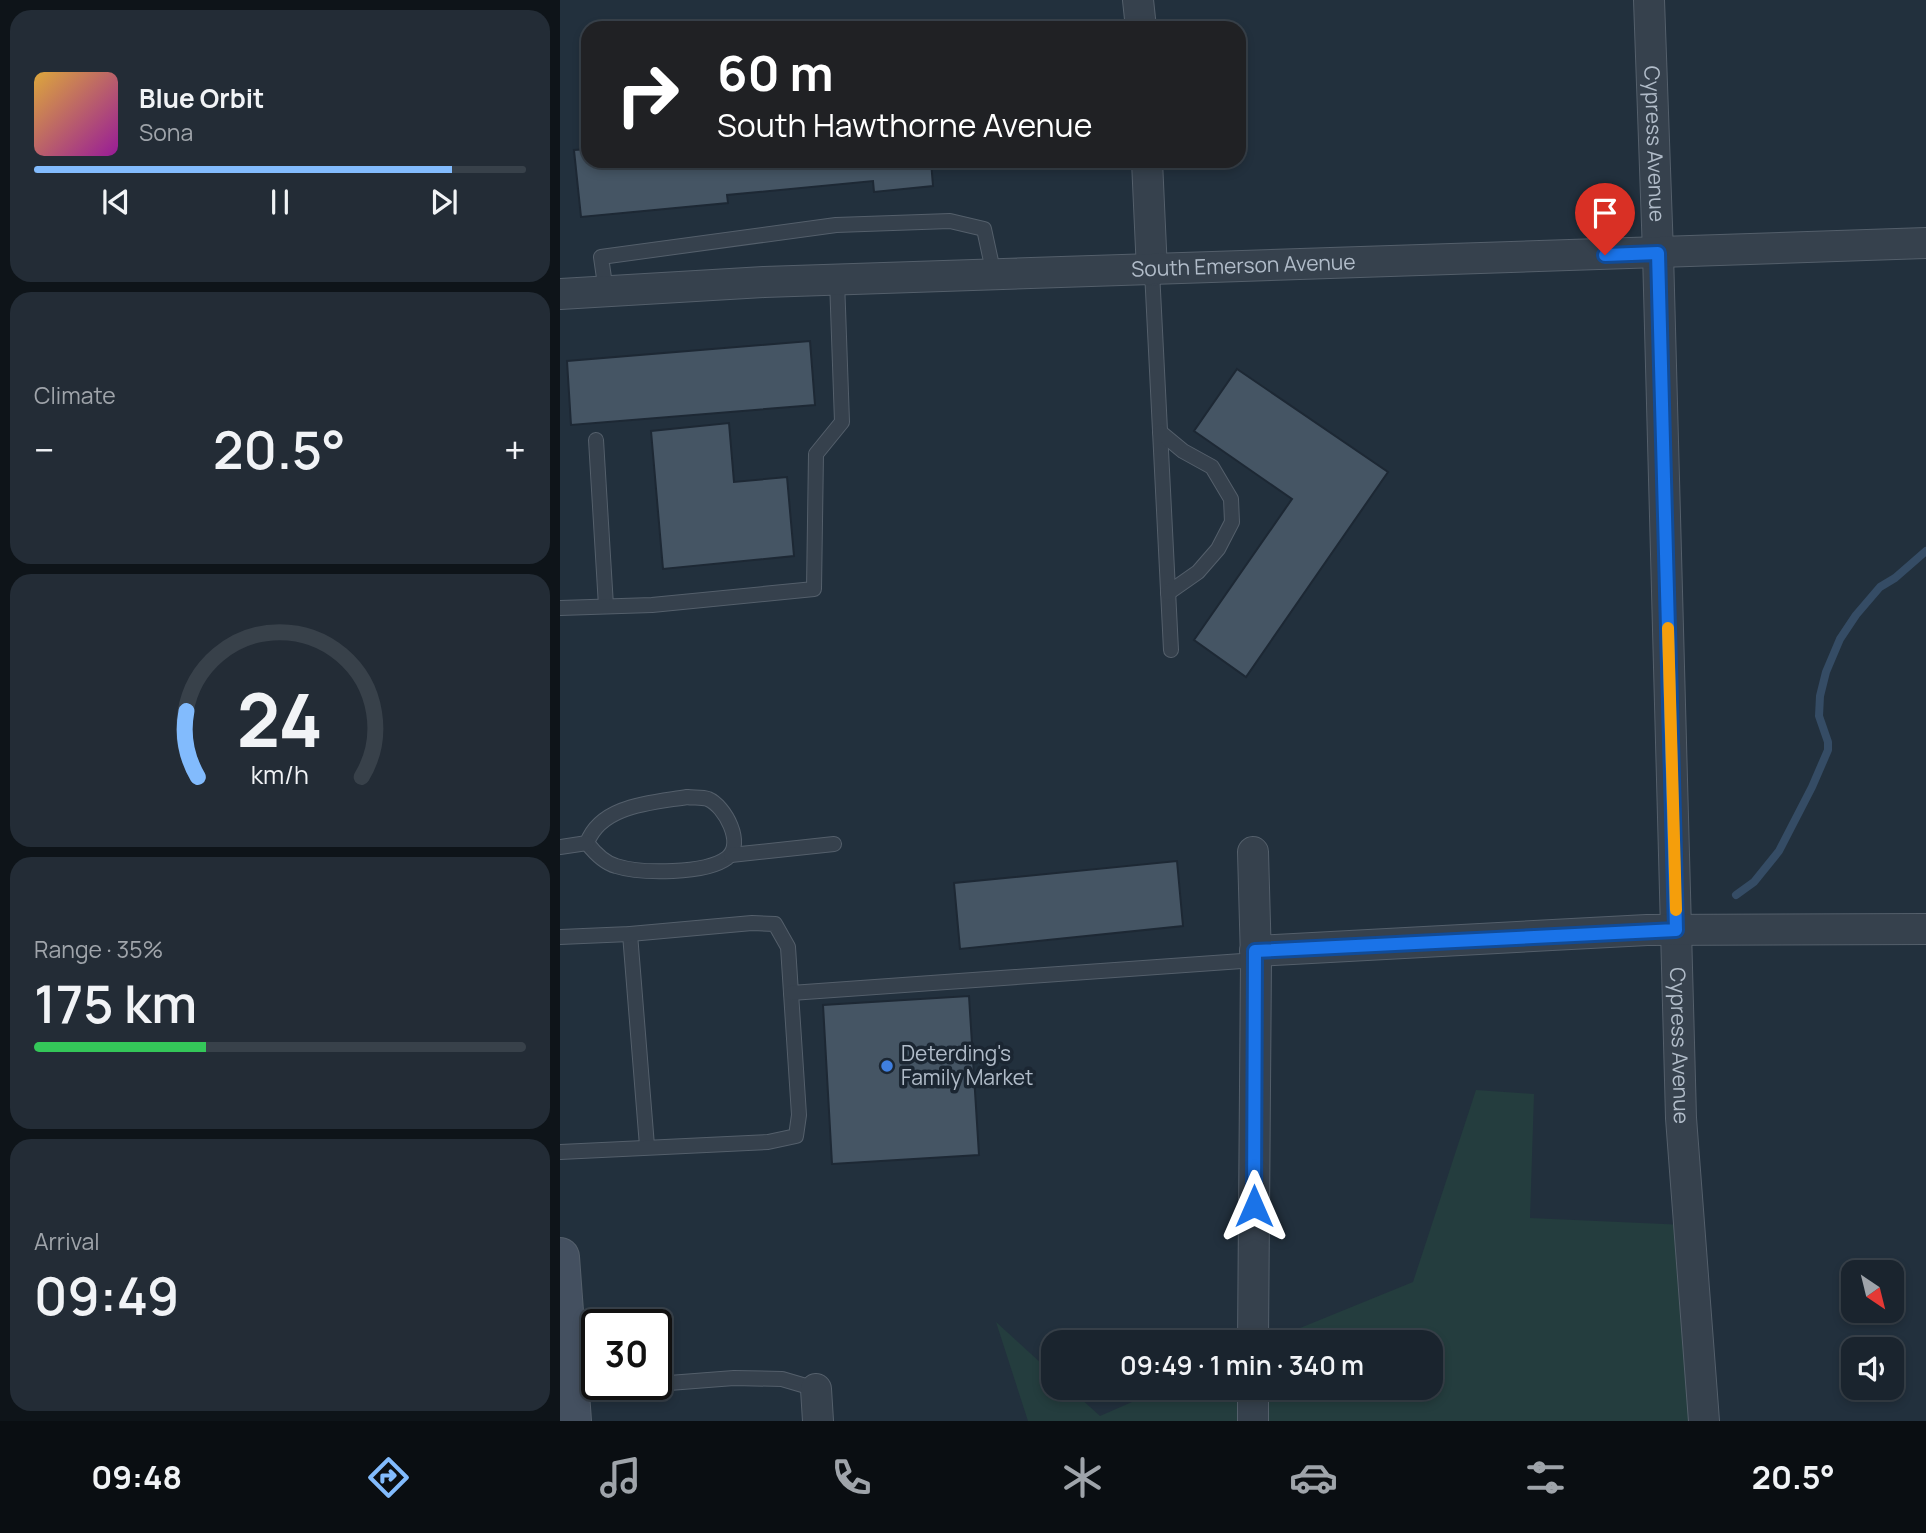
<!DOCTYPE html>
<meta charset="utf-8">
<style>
body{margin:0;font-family:Manrope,sans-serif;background:#232c36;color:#f1f3f6;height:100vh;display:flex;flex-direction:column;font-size:26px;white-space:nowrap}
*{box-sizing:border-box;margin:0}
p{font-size:23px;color:#9fa4aa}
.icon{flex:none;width:38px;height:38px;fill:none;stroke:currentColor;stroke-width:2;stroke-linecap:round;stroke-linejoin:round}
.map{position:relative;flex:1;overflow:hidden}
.panel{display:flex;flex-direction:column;gap:10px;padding:10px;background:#0e1419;width:560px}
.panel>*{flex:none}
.hud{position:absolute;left:21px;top:21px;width:665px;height:147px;border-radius:21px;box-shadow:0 4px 10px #0003,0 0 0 2px #38414a;background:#202124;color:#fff;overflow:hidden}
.needle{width:46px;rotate:145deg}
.buttons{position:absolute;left:1281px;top:1260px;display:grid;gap:14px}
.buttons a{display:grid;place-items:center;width:63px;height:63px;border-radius:14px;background:#1a242e;box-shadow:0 4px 10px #0003,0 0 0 2px #38414a;font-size:35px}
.speed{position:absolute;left:21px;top:1309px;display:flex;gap:14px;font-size:35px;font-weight:700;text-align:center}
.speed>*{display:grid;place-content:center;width:91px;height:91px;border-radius:50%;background:#1a242e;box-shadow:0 4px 10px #0003,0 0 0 2px #38414a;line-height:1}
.speed .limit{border:4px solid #111;border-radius:10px;background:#fff;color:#111}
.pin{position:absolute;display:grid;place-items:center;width:60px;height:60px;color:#fff;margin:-72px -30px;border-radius:50% 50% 50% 0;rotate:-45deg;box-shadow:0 0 7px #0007}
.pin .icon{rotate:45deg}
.me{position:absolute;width:77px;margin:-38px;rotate:0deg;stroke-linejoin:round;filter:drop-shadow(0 0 5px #0008)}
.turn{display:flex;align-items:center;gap:24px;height:147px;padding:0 21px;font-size:32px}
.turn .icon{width:91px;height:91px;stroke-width:2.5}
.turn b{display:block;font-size:49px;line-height:60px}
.big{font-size:52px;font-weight:600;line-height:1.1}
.panel .widget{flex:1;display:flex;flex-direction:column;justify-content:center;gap:10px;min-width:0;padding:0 24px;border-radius:21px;background:#232c36}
.panel .dial{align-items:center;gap:0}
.dial svg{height:182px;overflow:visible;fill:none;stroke:#38414a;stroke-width:7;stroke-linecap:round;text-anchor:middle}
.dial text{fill:#f1f3f6;stroke:none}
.song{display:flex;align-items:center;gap:21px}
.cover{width:84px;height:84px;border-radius:10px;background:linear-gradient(135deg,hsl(40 70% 55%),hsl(300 70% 35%))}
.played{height:7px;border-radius:4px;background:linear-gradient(90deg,#82bbfd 85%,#38414a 85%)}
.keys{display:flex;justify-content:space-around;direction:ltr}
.heat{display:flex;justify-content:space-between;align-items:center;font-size:38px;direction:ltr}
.charge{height:10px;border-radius:5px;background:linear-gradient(90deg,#34c759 35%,#38414a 0)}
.trip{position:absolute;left:481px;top:1330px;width:402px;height:70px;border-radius:21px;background:#1a242e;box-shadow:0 4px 10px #0003,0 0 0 2px #38414a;font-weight:600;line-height:70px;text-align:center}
.dock{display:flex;height:112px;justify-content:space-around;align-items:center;background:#0a0e12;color:#9fa4aa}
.dock .icon{width:49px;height:49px}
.dock .active{color:#82bbfd}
.dock b{font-size:32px;color:#f1f3f6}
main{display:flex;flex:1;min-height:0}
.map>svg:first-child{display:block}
</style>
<main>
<section class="panel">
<div class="widget">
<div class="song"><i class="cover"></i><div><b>Blue Orbit</b><p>Sona</p></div></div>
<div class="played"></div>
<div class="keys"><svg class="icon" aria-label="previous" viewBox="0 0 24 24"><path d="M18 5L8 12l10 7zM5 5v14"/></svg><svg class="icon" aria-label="pause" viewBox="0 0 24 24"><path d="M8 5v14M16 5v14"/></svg><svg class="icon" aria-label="next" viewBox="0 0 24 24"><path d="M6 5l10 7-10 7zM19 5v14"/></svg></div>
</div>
<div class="widget"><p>Climate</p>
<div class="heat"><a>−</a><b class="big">20.5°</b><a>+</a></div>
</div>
<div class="widget dial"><svg viewBox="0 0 100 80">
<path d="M14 69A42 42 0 1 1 86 69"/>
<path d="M14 69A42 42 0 0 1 9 40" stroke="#82bbfd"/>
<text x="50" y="56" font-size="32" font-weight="700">24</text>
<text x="50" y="72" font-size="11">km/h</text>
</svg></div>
<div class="widget"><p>Range · 35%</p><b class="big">175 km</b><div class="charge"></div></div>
<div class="widget"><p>Arrival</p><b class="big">09:49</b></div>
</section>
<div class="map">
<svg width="1366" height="1421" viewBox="0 0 1366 1421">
<rect width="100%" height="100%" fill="#22303d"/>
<polygon fill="#243d3e" points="916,1090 974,1094 970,1218 1126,1225 1134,1421 468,1421 436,1322 493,1374 494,1388 509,1388 540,1416 604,1388 872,1388 872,1342 706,1342 853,1282"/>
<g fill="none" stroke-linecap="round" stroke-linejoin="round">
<polyline stroke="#354c65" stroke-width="8" points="1176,895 1194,882 1219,851 1252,787 1268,750 1268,742 1259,716 1260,696 1266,672 1280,639 1296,615 1320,587 1335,578 1366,551"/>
</g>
<g fill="#455564" stroke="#1d2834" stroke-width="2">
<polygon points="28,149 28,161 371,161 373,186 314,192 313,181 167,195 168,203 21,217 14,150"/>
<polygon points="250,341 255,405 11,425 7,361"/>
<polygon points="677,369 828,472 686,677 634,640 732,499 634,431"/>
<polygon points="169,423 174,482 227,477 234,556 103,569 91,431"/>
<polygon points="617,861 623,926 400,949 394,883"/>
<polygon points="409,996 419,1155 272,1164 263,1005"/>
</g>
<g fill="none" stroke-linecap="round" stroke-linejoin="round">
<g stroke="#545f6b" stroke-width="16">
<g id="service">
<polyline points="592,271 611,650"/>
<polyline points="46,292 41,257 276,225 390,221 424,229 434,275"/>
<polyline points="600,432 623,451 652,467 671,499 672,522 658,549 638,572 608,593"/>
<polyline points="36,440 46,606"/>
<polyline points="0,608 92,605 254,589 256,454 282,422 277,280"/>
<path d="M127,797C133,798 142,797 148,799C165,806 185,844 167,858C146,874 81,874 56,866C45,863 34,852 27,843C41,805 91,803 127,797Z"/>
<polyline points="0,847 27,843"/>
<polyline points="171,855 274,844"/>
<polyline points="70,934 87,1146"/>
<polyline points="0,937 70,934 192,923 215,924 228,947 239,1115 236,1136 208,1142 0,1152"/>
<polyline points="231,993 696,960"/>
<polyline points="96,1384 174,1378 222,1379 256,1389"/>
<polyline points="12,1390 91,1384"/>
</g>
</g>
<g stroke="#545f6b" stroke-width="32">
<g id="minor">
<polyline points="578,0 581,28"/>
<path id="s1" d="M1089,0L1098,253L1121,1118L1144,1421"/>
<polyline points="587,161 592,271"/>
<path id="s2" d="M0,294L204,282L1366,243"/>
<polyline points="695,951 1087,930 1366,929"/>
<polyline points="693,1342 696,960 693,852"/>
<polyline points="256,1389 258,1421"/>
<polyline points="693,1421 693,1388"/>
</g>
</g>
<g stroke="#545f6b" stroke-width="40">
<polyline id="secondary" points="0,1257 12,1421"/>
</g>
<use href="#service" stroke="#36414d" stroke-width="14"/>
<use href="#minor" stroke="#36414d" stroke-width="30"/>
<use href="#secondary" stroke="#445060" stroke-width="38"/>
</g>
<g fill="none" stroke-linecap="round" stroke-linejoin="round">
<g stroke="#114b97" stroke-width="18">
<polyline id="route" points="694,1206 695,951 1116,930 1098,253 1045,255"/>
</g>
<use href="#route" stroke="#1a73e8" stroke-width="12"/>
<polyline stroke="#f59e0b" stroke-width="12" points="1108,628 1116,910"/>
</g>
<circle fill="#3f7fe0" stroke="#1b2632" stroke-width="2.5" cx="327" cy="1066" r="7"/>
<g text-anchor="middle" stroke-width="7" stroke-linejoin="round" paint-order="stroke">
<g font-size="21" fill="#b1bcc9" stroke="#1b2632">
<text dy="7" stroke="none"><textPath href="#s1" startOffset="144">Cypress Avenue</textPath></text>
<text dy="7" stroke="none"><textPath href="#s2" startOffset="684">South Emerson Avenue</textPath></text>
<text dy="7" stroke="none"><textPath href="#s1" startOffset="1046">Cypress Avenue</textPath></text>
</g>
<g font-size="21" fill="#b1bcc9" stroke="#1b2632" text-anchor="start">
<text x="341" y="1061">Deterding's<tspan x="341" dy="24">Family Market</tspan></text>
</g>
</g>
</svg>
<div class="buttons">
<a><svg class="needle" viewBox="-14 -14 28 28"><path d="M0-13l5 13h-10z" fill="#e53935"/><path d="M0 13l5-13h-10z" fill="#9fa4aa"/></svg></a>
<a><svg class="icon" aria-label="sound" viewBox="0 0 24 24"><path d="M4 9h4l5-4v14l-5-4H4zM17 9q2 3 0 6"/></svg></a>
</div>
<div class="speed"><div class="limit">30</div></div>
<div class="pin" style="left:1045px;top:255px;background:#d93025"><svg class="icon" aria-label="arrive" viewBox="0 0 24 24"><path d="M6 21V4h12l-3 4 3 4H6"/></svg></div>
<svg class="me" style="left:694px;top:1206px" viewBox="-20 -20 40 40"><path d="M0-17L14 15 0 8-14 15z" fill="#1a73e8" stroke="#fff" stroke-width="4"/></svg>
<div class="trip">09:49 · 1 min · 340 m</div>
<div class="hud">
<div class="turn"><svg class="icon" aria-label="right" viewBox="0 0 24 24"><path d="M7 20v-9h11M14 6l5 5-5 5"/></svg><div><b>60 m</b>South Hawthorne Avenue</div></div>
</div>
</div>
</main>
<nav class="dock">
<b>09:48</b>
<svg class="icon active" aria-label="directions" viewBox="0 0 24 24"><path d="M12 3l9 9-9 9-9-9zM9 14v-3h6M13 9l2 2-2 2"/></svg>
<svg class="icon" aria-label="music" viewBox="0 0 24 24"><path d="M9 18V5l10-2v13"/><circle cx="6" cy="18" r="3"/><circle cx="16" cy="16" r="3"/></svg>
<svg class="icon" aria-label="phone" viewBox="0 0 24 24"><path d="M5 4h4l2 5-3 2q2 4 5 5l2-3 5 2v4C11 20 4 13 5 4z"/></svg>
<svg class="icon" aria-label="climate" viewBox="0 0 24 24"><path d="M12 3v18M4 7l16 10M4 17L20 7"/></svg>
<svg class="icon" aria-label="car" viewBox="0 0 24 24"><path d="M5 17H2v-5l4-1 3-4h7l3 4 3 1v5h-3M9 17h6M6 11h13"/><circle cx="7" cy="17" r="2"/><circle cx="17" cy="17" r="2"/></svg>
<svg class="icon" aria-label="filters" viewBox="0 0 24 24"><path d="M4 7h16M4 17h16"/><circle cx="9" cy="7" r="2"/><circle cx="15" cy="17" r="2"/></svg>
<b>20.5°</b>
</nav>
